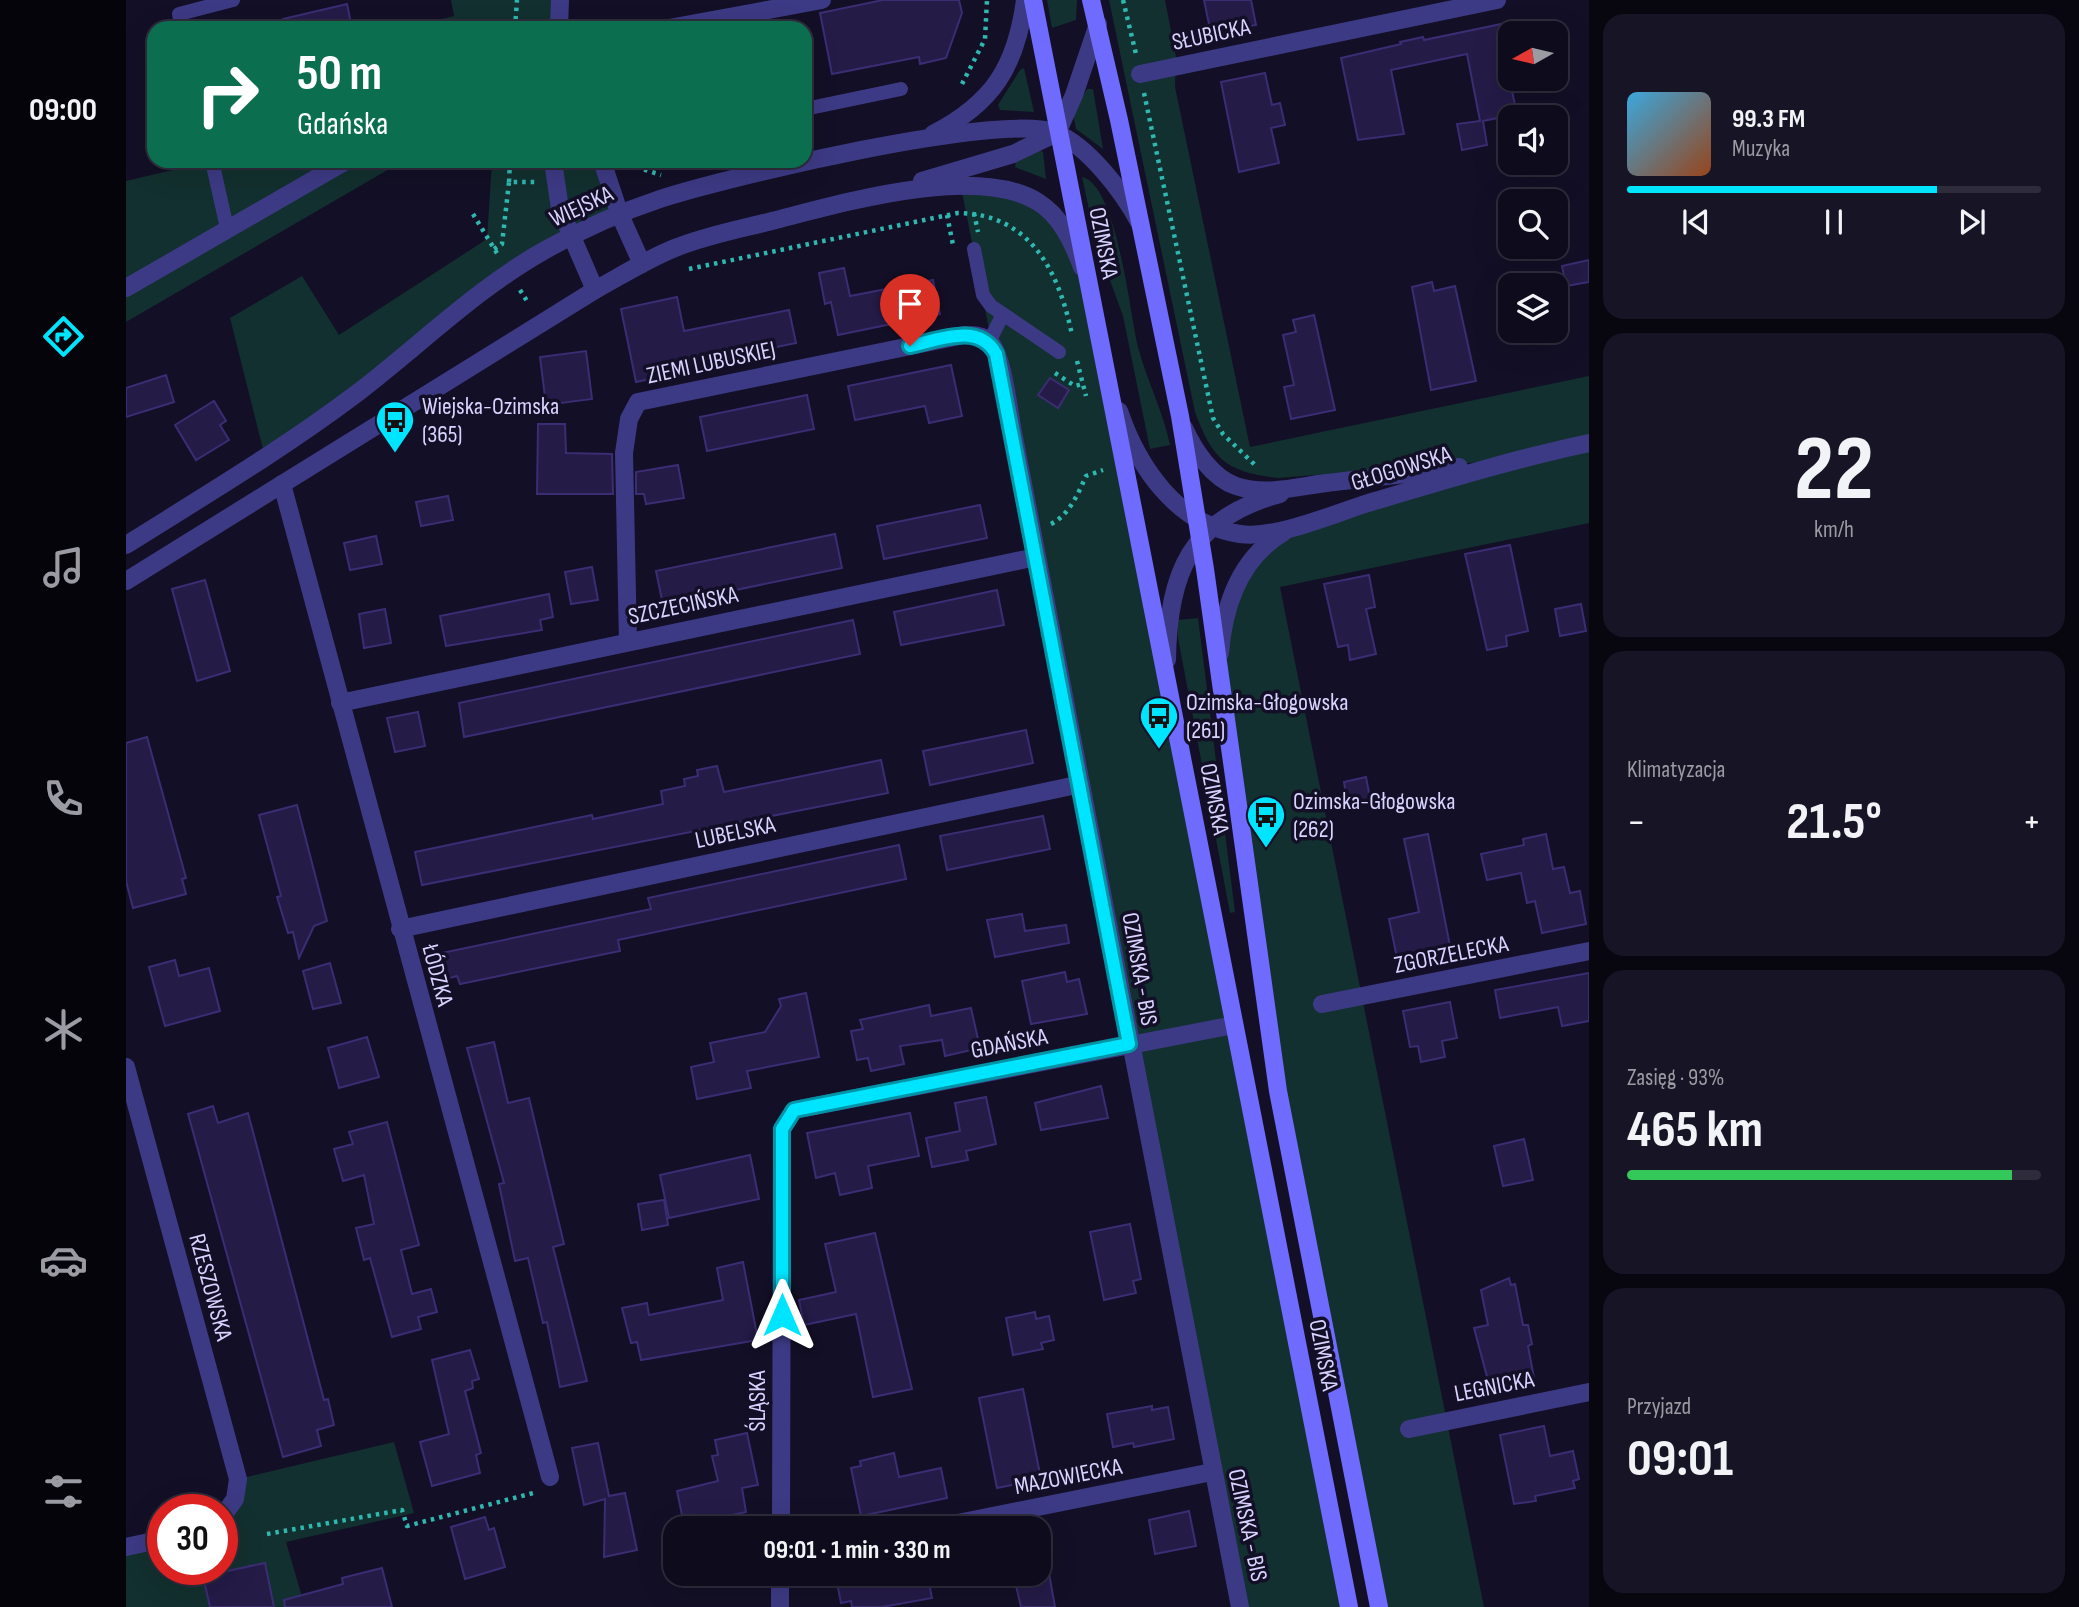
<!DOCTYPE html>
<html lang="pl">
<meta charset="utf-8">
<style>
body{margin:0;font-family:"Sofia Sans Condensed",sans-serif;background:#171425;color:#f1f3f6;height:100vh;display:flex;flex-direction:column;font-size:26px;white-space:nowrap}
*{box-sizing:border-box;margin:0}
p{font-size:23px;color:#9b9ba3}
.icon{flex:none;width:38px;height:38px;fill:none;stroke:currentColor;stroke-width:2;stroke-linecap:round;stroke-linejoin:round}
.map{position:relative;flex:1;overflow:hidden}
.details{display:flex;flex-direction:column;gap:14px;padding:14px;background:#08060f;width:490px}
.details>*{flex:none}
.hud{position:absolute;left:21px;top:21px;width:665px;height:147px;border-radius:21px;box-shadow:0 7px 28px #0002,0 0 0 2px #2e2b3b;background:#0b6e4f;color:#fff;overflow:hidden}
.needle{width:46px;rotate:262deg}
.tools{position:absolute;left:1372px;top:21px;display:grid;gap:14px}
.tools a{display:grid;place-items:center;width:70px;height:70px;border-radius:14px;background:#0e0b1c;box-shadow:0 7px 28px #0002,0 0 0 2px #2e2b3b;font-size:35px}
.speed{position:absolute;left:21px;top:1494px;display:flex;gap:14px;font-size:35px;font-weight:700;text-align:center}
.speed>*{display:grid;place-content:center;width:91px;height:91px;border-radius:50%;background:#0e0b1c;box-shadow:0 7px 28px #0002,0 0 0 2px #2e2b3b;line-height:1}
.speed .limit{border:10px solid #d22;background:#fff;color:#111}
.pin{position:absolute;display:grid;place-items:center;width:60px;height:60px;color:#fff;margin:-72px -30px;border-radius:50% 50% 50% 0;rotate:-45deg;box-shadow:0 0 7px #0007}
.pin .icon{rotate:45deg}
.me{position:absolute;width:77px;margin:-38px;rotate:0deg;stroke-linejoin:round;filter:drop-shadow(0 0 5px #0008)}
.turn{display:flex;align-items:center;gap:24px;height:147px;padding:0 35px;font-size:32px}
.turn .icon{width:91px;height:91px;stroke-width:2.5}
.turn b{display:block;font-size:49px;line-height:60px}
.big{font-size:52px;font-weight:700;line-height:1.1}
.details .tile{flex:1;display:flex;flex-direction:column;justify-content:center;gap:10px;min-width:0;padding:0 24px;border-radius:21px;background:#171425}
.details .dial{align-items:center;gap:0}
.dial b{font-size:91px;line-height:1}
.song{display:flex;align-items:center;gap:21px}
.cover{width:84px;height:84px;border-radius:10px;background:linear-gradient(135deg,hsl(200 70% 55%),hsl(20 70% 35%))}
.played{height:7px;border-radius:4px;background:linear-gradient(90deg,#00e5ff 75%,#2e2b3b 75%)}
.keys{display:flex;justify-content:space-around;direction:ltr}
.heat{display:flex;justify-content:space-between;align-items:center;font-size:38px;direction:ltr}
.charge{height:10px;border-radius:5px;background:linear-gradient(90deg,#34c759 93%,#2e2b3b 0)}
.trip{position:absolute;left:537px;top:1516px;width:388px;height:70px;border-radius:21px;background:#0e0b1c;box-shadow:0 7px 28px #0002,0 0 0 2px #2e2b3b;font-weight:700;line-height:70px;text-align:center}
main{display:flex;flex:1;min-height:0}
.tabs{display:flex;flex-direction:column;width:126px;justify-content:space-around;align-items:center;background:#06040b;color:#9b9ba3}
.tabs .icon{width:49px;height:49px}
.tabs .active{color:#00e5ff}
.tabs b{font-size:32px;color:#f1f3f6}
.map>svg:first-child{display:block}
</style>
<main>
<nav class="tabs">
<b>09:00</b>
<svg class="icon active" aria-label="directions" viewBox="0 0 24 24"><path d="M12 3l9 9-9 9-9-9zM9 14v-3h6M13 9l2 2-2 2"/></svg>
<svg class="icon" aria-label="music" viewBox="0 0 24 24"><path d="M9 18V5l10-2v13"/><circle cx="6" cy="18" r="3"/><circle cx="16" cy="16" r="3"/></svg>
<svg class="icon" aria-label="phone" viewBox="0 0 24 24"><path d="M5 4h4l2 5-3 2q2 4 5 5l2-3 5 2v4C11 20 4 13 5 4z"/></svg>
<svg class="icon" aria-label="climate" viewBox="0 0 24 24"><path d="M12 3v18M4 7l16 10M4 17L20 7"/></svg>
<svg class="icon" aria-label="car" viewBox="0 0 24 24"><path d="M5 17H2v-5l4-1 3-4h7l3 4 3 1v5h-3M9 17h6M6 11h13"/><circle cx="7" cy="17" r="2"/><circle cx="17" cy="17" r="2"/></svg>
<svg class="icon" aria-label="filters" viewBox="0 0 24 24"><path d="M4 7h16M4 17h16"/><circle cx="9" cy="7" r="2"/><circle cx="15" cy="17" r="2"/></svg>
</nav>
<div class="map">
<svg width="1463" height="1607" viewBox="0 0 1463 1607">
<rect width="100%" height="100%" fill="#130f26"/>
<g fill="#12302f">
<polygon points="325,0 434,0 433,28 279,28 328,16"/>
<polygon points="921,0 951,0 950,20 926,28"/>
<path d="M983,0H1039L1050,57L1049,87L1124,447L1463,376V523L1154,587L1358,1607H1253L1152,1091L1092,670L1097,625L1143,541L1380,460L1152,478C1101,472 1087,461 1069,412Z"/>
<polygon points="898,68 908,112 874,110 872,105 894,70"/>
<polygon points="961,89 967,89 977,149 950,129 947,113"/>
<polygon points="913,150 917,152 920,179 889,167 890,162"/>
<polygon points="85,161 277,161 0,322 0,181"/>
<polygon points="366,161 476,161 494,215 434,242 139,457 104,318 176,276 213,335 361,239"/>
<path d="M956,177C991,184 1004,315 1012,347C1021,381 1037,411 1044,445L1024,449L997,316L970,242Z"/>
<polygon points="835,187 912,201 952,256 1223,1607 1114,1607"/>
<polygon points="1072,618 1109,912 1104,913 1052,638 1051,620"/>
<polygon points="268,1442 288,1513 160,1542 179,1607 0,1607 0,1547 37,1539 37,1570 96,1570 96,1517 112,1479"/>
</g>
<g fill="#241b47" stroke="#3b2d73" stroke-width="2">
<polygon points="757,0 833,0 836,13 820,58 794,64 793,57 706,74 694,13"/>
<polygon points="1078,0 1125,0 1130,25 1085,34"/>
<polygon points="221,4 226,28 158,28 157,19"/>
<polygon points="1380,23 1384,43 1384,82 1391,114 1357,121 1361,145 1336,150 1331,124 1354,121 1341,54 1265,70 1278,134 1232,140 1215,58 1275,44 1274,42 1297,37 1298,40"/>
<polygon points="1139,73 1146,105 1154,103 1159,125 1145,128 1153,163 1113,172 1095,82"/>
<polygon points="1463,260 1463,282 1440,286 1436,266"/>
<polygon points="718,268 724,296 807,280 814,314 712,335 705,302 699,304 693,273"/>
<polygon points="1306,282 1308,291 1329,286 1350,381 1305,390 1286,287"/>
<polygon points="551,297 558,331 663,310 670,343 542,369 543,375 510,382 495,309"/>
<polygon points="1188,315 1209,410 1165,419 1158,387 1168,385 1157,335 1170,332 1167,320"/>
<polygon points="460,351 466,399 420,405 414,357"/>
<polygon points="825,365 836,416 803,423 799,406 729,420 722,386"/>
<polygon points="40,375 48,402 0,417 0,388"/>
<polygon points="924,378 943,390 932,408 912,395"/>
<polygon points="681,395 688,429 581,451 574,417"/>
<polygon points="88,401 100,421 94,425 103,440 70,460 49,425"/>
<polygon points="412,424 439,424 440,453 486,454 487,494 411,494"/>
<polygon points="552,465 558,498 520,504 518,494 510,494 510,472"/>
<polygon points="322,496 327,520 295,526 290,502"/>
<polygon points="854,505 861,538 758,559 751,526"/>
<polygon points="709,534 716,568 537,605 530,571"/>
<polygon points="250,536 256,564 224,570 218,543"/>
<polygon points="1384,545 1402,631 1380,636 1381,646 1361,650 1339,554"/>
<polygon points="466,567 472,600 445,604 439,572"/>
<polygon points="1243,575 1249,607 1240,609 1250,654 1224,660 1222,645 1212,647 1198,584"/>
<polygon points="79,580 104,671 71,681 46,589"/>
<polygon points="871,590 878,625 775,645 768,612"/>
<polygon points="423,594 427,617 414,620 416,630 320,646 314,616"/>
<polygon points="1455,604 1460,631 1434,636 1429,609"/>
<polygon points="259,609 265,643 238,648 233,614"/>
<polygon points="727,620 734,654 338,737 333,703"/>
<polygon points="292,712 299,746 269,752 261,718"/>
<polygon points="900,730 907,763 804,785 797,751"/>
<polygon points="21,737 60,878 56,879 60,894 7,908 0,881 0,743"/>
<polygon points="755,760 762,793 296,885 289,852 466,815 467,819 537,804 535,791 559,786 558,779 572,776 571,770 591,766 598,792"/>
<polygon points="1240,777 1245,803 1222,807 1218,782"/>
<polygon points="171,805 201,921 188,926 173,958 167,932 162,933 151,897 155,896 133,815"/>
<polygon points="917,816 924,849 821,870 814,836"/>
<polygon points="1302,834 1325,951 1272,963 1263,919 1293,912 1278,839"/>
<polygon points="1420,834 1427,869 1438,867 1444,893 1454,891 1460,924 1416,933 1409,901 1401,903 1395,873 1361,880 1355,854 1398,845 1397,839"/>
<polygon points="773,845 780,879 492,940 494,951 334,984 331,976 316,980 311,954 525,909 522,898"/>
<polygon points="896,914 899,931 940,925 943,943 869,957 861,920"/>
<polygon points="49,960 53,976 83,968 94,1011 39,1026 23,967"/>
<polygon points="204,963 215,1003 187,1009 177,971"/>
<polygon points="939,972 941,982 953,979 961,1014 905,1024 896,981"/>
<polygon points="1463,973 1463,1021 1436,1026 1432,1007 1374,1018 1369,990"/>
<polygon points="680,993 693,1057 621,1071 625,1088 571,1099 565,1067 588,1062 584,1043 639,1032 655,1006 653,999"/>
<polygon points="1324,1002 1331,1038 1316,1041 1319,1057 1295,1062 1292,1046 1284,1047 1277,1011"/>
<polygon points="803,1005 805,1016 845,1008 854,1048 819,1056 816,1040 774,1046 778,1064 745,1071 742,1058 731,1060 725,1031 737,1029 734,1020"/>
<polygon points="241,1037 253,1077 213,1088 202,1048"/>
<polygon points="368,1042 382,1103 403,1098 438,1244 427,1247 461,1381 434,1387 421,1322 417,1323 402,1258 389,1261 373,1184 378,1183 341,1048"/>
<polygon points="975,1086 982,1118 915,1130 909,1103"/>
<polygon points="860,1097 870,1144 840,1151 842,1160 806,1167 800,1138 834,1131 829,1103"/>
<polygon points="87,1106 92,1123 122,1113 198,1400 202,1399 208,1425 191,1430 195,1446 157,1457 62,1114"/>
<polygon points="784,1113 793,1156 742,1166 746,1188 714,1195 709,1173 690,1178 681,1133"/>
<polygon points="261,1122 293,1245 275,1250 286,1294 305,1289 311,1312 292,1317 295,1329 266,1337 244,1258 238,1260 230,1228 248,1224 238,1175 217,1181 208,1149 227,1144 223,1132"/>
<polygon points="1398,1139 1407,1180 1377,1186 1368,1146"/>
<polygon points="624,1155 633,1199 543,1218 534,1175"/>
<polygon points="538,1200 542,1225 516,1230 512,1204"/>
<polygon points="1004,1224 1015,1279 1007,1281 1010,1293 978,1300 964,1232"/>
<polygon points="749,1233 786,1389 747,1397 730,1314 678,1325 673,1300 710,1292 699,1244"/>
<polygon points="617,1262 632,1340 515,1360 511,1342 505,1343 496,1308 521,1303 523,1315 597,1300 591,1268"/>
<polygon points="1383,1278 1385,1285 1389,1284 1397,1325 1402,1325 1406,1344 1402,1346 1408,1378 1364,1388 1348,1328 1362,1325 1355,1290"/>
<polygon points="909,1312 910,1319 923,1316 928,1340 915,1343 917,1349 887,1355 880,1318"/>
<polygon points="344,1350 353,1379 346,1381 347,1388 339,1391 355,1453 350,1455 354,1473 306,1486 294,1442 323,1434 306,1360"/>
<polygon points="897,1389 915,1479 871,1488 853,1398"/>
<polygon points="1026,1406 1026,1410 1042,1407 1048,1439 1008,1447 1007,1443 987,1447 981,1414"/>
<polygon points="1418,1426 1424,1456 1447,1451 1453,1479 1447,1481 1449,1488 1409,1496 1410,1501 1388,1504 1374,1435"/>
<polygon points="621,1433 632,1485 616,1488 620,1512 558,1525 551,1491 592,1481 586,1456 592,1455 589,1440"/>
<polygon points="472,1443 483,1496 499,1493 511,1550 478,1557 479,1499 458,1505 446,1448"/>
<polygon points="768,1453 773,1477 815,1468 821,1498 735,1516 725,1468 735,1466 734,1461"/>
<polygon points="1063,1511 1070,1546 1029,1554 1023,1520"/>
<polygon points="359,1517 363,1530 368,1528 379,1567 339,1579 325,1527"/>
<polygon points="139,1563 148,1607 84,1607 77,1576"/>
<polygon points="256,1568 266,1607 159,1607 158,1600 217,1584 216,1578"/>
<polygon points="709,1573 755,1573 756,1578 801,1573 806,1598 756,1607 726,1607 725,1601 715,1603"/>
<polygon points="887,1573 923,1573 929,1607 895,1607"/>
</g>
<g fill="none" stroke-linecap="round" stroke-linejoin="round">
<g stroke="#2fb8b0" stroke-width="4.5" stroke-dasharray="3.5 5" stroke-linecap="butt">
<polyline points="997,0 1010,54"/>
<polyline points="389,28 391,0"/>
<polyline points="836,84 859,39 861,0"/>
<polyline points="1018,93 1087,418 1097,434 1129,465"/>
<polyline points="510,167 535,175"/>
<polyline points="383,182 384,161"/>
<polyline points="848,213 852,232"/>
<polyline points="347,214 372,255"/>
<polyline points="821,215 827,245"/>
<polyline points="368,249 376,244 383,182 411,182"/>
<path d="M563,269L832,213C904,214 933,271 946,335"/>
<polyline points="394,290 401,301"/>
<polyline points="951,361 960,396"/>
<polyline points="929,373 949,386 956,384"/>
<path d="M925,524C943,515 952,494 960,476L977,470"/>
<polyline points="141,1534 276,1510 281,1526 411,1492"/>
</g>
<g stroke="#3d3a85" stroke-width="14">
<polyline points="56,28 53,14 107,0"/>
<polyline points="679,109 775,89"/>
<polyline points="86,161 101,228"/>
<polyline points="848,249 857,295 865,306 933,352"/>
<polyline points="863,342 876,316"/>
</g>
<g stroke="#3d3a85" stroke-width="18">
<polyline points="433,28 434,0"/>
<polyline points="543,28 696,0"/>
<polyline points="1014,74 1371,0"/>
<polyline points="427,161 434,209 469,290"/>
<polyline points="476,161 494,215 516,264"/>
<polyline points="0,288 220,161"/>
<polyline points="156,484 424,1477"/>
<path d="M502,642L498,453L503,419L512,402L838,335C847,335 857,335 864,342C877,355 883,412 887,432L1114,1607"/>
<polyline points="214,703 910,557"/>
<polyline points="274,929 955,784"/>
<polyline points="1196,1004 1463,951"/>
<polyline points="0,1067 112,1479 109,1499 96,1517"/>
<polyline points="1283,1429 1463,1392"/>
<polyline points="655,1528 656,1129 668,1110 1108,1025"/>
<polyline points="807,1528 1086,1472"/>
<polyline points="0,1547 37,1539"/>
<polyline points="654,1607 654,1573"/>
</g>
<g stroke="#3d3a85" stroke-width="18">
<path d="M807,134C867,103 890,67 899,0"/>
<polyline points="796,181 887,154 931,133 948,95 972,24"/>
<path d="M993,411C1012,467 1051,525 1114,534C1150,539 1207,514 1242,503C1316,481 1388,459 1463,443"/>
<path d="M1058,428C1068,450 1086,478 1110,486C1139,496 1171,487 1200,483C1244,478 1289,473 1333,467"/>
<path d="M0,545C78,496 157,449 230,394C293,346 352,287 421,249C457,229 495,212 534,199C598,178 876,111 930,133C962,146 997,192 1013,222"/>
<path d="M0,581L469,290C495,276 521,259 549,248C581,235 614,229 646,221C713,204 850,163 912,202C935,216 947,243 956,267"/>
<path d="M1094,653C1098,604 1114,558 1158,532"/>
<path d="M1041,660C1042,574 1064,518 1154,494"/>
</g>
<g stroke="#6f6bff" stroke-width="18">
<polyline points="907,0 1223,1607"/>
<polyline points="965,0 993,120 1054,416 1079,569 1152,1091 1253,1607"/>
</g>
</g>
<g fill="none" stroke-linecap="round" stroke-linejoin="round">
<g stroke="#0095a6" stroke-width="18">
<path id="route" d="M656,1315V1129L668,1110L1003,1044L870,354C853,322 813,340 784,346"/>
</g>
<use href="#route" stroke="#00e5ff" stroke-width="12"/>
</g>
<defs>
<g id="bus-pin" transform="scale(2.0125)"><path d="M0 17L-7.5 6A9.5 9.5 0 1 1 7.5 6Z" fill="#00e5ff" stroke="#130f26"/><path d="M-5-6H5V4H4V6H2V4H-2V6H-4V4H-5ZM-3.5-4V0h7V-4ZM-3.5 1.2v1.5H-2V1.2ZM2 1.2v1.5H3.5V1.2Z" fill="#111"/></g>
</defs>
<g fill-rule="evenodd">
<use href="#bus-pin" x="269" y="420"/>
<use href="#bus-pin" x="1033" y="716"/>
<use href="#bus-pin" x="1140" y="815"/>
</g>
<g text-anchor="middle" stroke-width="7" stroke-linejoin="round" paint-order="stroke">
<g font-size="24" fill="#d9d4ff" stroke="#130f26">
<text transform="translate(1085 34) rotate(-12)" y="8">SŁUBICKA</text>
<text transform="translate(455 206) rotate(-25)" y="8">WIEJSKA</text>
<text transform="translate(978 243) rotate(79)" y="8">OZIMSKA</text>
<text transform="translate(585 362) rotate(-12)" y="8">ZIEMI LUBUSKIEJ</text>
<text transform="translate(1275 468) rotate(-17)" y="8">GŁOGOWSKA</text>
<text transform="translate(557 605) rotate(-12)" y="8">SZCZECIŃSKA</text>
<text transform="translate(1089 799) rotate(79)" y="8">OZIMSKA</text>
<text transform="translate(609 832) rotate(-12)" y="8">LUBELSKA</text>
<text transform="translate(1325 954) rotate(-11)" y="8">ZGORZELECKA</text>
<text transform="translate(1014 969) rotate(80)" y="8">OZIMSKA - BIS</text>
<text transform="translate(312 975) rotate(75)" y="8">ŁÓDZKA</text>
<text transform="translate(883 1043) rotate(-11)" y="8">GDAŃSKA</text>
<text transform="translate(85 1287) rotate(75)" y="8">RZESZOWSKA</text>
<text transform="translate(1198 1355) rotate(79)" y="8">OZIMSKA</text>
<text transform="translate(1368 1386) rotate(-11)" y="8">LEGNICKA</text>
<text transform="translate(631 1401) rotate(-90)" y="8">ŚLĄSKA</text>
<text transform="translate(942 1476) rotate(-11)" y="8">MAZOWIECKA</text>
<text transform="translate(1122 1525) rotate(78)" y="8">OZIMSKA - BIS</text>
</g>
<g font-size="24" fill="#d9d4ff" stroke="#130f26" text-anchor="start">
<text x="296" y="414">Wiejska-Ozimska<tspan x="296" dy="28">(365)</tspan></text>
<text x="1060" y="710">Ozimska-Głogowska<tspan x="1060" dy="28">(261)</tspan></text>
<text x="1167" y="809">Ozimska-Głogowska<tspan x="1167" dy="28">(262)</tspan></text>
</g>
</g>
</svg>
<div class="tools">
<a><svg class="needle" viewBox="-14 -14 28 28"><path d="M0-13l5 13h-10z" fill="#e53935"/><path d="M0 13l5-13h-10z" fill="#9b9ba3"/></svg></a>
<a><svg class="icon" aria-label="sound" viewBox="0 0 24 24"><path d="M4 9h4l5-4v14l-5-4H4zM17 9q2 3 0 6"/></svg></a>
<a><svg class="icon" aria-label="search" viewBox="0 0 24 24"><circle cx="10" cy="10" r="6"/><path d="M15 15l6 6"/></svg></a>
<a><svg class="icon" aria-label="layers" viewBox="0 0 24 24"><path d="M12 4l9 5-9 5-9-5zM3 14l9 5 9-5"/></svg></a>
</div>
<div class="speed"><div class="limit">30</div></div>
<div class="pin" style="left:784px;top:346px;background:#d93025"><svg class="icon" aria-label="arrive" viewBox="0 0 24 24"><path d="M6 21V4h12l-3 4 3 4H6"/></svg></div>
<svg class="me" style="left:656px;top:1315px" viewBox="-20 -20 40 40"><path d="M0-17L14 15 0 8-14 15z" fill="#00e5ff" stroke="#fff" stroke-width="4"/></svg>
<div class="trip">09:01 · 1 min · 330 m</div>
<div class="hud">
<div class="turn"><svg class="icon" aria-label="right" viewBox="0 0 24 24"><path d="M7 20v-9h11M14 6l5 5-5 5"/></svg><div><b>50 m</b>Gdańska</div></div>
</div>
</div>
<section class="details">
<div class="tile">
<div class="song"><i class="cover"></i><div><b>99.3 FM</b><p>Muzyka</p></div></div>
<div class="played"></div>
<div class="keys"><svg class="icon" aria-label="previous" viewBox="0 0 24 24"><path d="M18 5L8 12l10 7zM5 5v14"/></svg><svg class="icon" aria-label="pause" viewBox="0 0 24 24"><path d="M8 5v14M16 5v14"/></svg><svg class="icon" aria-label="next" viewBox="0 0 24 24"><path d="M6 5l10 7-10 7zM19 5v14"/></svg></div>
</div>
<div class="tile dial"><b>22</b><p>km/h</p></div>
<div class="tile"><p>Klimatyzacja</p>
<div class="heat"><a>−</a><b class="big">21.5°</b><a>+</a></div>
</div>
<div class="tile"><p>Zasięg · 93%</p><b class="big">465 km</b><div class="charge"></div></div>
<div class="tile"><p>Przyjazd</p><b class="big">09:01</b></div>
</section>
</main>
